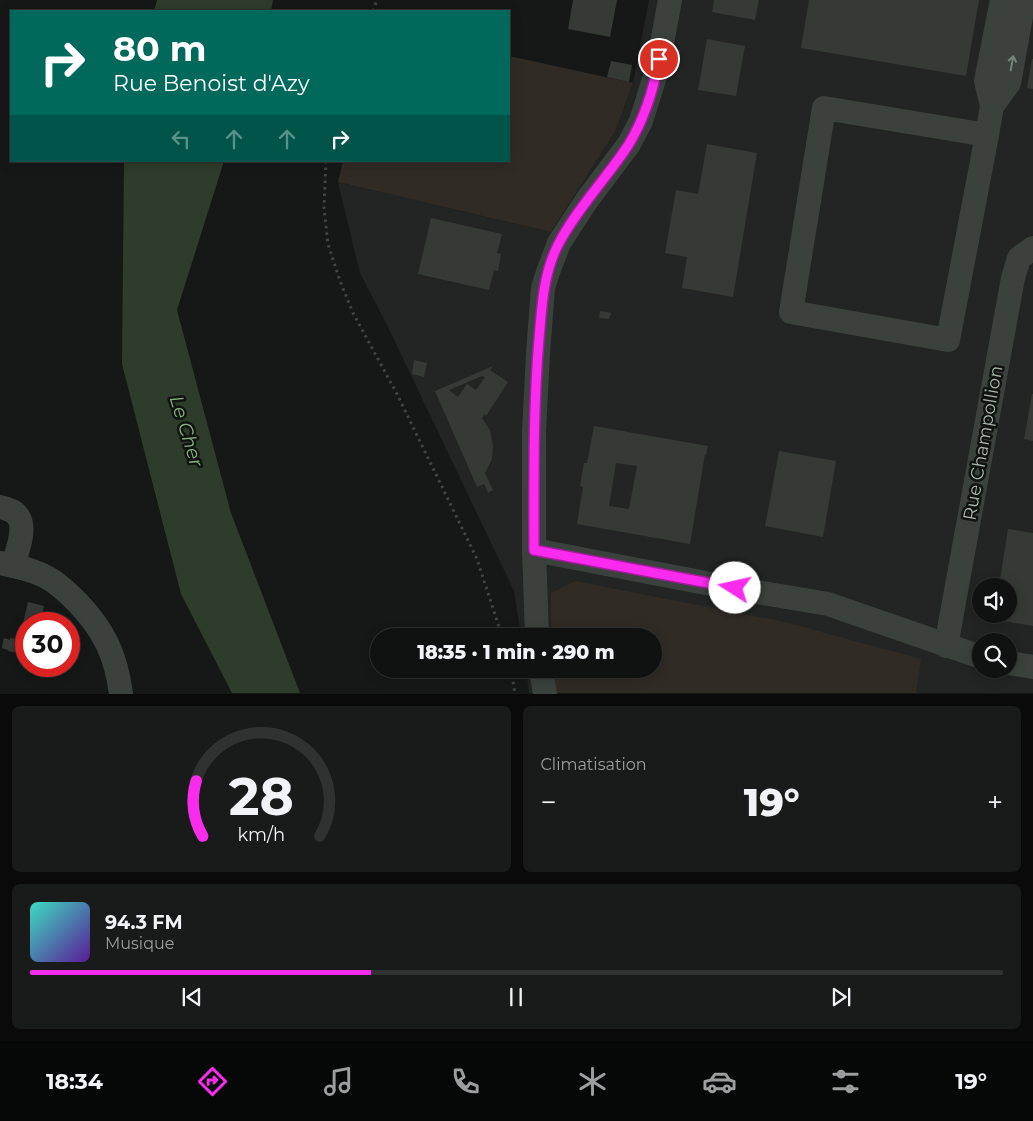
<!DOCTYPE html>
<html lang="fr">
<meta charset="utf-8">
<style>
body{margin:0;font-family:Montserrat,sans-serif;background:#191b1a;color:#f1f3f6;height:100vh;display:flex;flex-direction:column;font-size:19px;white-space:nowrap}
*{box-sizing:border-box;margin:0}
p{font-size:16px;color:#9c9e9f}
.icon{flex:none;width:28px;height:28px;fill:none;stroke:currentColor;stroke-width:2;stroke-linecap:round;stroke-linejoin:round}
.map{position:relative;height:694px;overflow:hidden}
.details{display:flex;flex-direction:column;gap:12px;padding:12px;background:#090a09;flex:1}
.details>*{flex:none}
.hud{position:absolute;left:10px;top:10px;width:500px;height:152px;border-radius:0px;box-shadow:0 2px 12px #0003,0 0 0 1px #303231;background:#00695c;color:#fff;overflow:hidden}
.fabs{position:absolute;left:972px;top:578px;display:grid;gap:10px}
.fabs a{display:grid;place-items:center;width:45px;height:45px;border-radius:50%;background:#101211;box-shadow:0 2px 12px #0003,0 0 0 1px #303231;font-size:25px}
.speed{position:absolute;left:15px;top:612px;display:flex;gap:10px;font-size:25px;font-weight:700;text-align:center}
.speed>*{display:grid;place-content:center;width:65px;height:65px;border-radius:50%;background:#101211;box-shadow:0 2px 12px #0003,0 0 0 1px #303231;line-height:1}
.speed .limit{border:8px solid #d22;background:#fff;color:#111}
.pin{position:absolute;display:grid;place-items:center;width:42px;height:42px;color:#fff;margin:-21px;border:2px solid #fff;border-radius:50%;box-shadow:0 1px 5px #0007}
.me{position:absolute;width:55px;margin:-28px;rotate:280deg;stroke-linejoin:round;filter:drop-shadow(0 0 4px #0008)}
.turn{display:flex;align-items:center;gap:18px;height:105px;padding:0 20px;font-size:22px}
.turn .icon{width:65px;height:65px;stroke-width:2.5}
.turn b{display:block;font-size:35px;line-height:42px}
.lanes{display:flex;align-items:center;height:48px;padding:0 20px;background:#0003;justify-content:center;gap:25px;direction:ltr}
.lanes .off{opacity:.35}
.big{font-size:38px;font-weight:800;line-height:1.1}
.details .tile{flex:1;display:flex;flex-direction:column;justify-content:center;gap:8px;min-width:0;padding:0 18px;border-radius:8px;background:#191b1a}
.details .dial{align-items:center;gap:0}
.dial svg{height:130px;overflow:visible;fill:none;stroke:#303231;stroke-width:7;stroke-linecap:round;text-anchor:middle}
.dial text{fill:#f1f3f6;stroke:none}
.song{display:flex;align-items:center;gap:15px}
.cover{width:60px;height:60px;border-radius:8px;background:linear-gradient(135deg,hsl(170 70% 55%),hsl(270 70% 35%))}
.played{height:5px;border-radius:2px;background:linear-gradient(90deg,#fb2bee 35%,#303231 35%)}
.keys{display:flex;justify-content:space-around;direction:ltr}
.heat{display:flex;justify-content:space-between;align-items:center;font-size:28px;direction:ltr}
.details .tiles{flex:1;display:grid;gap:12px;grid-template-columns:1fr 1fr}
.tile:last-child{grid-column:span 2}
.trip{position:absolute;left:370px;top:628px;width:292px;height:50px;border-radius:25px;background:#101211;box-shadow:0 2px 12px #0003,0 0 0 1px #303231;font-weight:800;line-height:50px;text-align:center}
.menu{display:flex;height:80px;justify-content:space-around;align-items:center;background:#060707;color:#9c9e9f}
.menu .icon{width:35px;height:35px}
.menu .current{color:#fb2bee}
.menu b{font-size:22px;color:#f1f3f6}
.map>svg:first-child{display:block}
</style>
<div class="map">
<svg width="1033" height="694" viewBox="0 0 1033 694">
<rect width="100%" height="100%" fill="#161817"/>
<path fill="#222523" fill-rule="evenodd" d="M649,0H1033V693H529L526,669H654V636H521L514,591L388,327L360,273L338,182L551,232L615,132L633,83ZM981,586H1009V614H981ZM981,641H1009V669H981Z"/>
<g fill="#302b25">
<polygon points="509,56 633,83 615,132 551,232 338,182 343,161 509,161"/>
<polygon points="575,581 785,622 921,659 916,693 557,693 553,669 654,669 654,636 551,636 551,593"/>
</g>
<g fill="#2e3c2b">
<polygon points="157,0 273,0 271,11 154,11"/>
<polygon points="124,161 224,161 177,310 231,513 300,693 232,693 181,594 122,364"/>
</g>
<g fill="#363a37" fill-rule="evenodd">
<polygon points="573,0 617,0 610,37 568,29"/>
<polygon points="714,0 759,0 755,20 712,12"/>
<polygon points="809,0 979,0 966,76 801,48"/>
<polygon points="707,39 745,46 736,96 698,90"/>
<polygon points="1032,59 1033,59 1033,89 1027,88"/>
<polygon points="611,61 632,65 629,82 607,77"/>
<polygon points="707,144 757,153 733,297 682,288 687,257 665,253 676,190 698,194"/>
<polygon points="431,218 502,234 497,253 501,254 498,271 494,270 489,290 418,274"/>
<polygon points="600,311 611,313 609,319 599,318"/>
<polygon points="414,360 427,363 424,377 412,374"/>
<path d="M493,366L490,370L508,382L486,416L485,414L482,418L490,430L493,446L492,459L485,473L493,490L488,493L484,484L477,487L435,391ZM482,376L485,377L476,390L467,384L458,397L449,390Z"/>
<polygon points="1032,394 1033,394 1033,441 1024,439"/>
<path d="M594,426L708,446L706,455L705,454L690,544L577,524L583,487L580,486L584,463H587ZM616,463L637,466L629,509L609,506Z"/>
<polygon points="779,451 836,461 823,537 765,526"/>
<polygon points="1008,529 1033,533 1033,626 993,619 994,614 1009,614 1009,586 999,586"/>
<polygon points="28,602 44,606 40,624 26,624 26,633 21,632"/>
<polygon points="4,638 10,640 10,638 25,640 22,654 8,651 8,650 2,648"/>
</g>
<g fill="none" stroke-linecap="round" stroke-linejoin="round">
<g stroke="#3e463f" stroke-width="3" stroke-dasharray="2.5 4" stroke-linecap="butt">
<polyline points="373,11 377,0"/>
<polyline points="326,161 324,208 328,244 340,281 353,313 397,394 477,559 502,636"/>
<polyline points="511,669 515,694"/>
</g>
<g stroke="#3b423d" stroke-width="24">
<polyline points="992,106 1009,83 1024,0"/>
<polyline points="987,135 824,108 791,312 948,340 987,135 992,106 986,81 1002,0"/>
<path d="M0,507C34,513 19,543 13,566"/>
<polyline points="534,550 716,585 828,604 981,657"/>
<path d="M0,563C16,567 33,569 48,578C59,584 68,593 77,602C104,630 116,655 121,694"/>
<polyline points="537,636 534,550 534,432 538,353 543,288 548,272 559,243 587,200 629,144 641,121 657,70 670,0"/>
<polyline points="946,646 1013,278 1019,258 1033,248"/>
<polyline points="1009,663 1033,667"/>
<polyline points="541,669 545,694"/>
</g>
</g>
<defs><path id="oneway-shaft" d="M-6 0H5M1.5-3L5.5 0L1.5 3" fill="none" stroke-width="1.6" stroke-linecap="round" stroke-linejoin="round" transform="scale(1.25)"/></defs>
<use stroke="#768378" href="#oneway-shaft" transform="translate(1012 63) rotate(-80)"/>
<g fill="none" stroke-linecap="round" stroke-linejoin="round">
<g stroke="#a31c9b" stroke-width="12">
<path id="route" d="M659,59C654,88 644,119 629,144C607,178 578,207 559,243C543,273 542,306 539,339C533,409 534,480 534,550L735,588"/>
</g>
<use href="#route" stroke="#fb2bee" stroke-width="9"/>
</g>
<g text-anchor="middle" stroke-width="5" stroke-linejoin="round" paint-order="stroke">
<g font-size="18" fill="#a7b8a9" stroke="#111312">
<text transform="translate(983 443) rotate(-80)" y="6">Rue Champollion</text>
</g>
<g font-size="19" font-style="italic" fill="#84b57c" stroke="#111312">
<text transform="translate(187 431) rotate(73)" y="7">Le Cher</text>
</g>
</g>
</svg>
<div class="fabs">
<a><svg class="icon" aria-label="sound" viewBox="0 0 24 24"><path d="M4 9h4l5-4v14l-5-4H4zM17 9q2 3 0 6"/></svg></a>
<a><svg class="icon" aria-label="search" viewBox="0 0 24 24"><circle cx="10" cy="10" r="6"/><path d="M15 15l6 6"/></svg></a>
</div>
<div class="speed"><div class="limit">30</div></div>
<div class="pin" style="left:659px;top:59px;background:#d93025"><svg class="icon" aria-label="arrive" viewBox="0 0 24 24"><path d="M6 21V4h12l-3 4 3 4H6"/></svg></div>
<svg class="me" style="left:735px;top:588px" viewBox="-20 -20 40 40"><circle r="19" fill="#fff"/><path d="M0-13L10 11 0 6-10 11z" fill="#fb2bee"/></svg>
<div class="trip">18:35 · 1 min · 290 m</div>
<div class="hud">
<div class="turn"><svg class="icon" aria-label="right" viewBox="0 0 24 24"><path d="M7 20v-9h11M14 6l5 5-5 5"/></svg><div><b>80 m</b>Rue Benoist d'Azy</div></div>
<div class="lanes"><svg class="icon off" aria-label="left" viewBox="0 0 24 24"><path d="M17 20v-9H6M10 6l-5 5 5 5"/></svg><svg class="icon off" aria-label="ahead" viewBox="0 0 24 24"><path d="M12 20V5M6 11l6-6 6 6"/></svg><svg class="icon off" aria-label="ahead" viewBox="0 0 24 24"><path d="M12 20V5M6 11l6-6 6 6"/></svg><svg class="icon" aria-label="right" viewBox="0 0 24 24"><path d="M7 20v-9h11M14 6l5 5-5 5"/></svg></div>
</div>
</div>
<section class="details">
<div class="tiles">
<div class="tile dial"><svg viewBox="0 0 100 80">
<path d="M14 69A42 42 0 1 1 86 69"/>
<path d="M14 69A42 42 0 0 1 10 35" stroke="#fb2bee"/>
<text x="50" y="56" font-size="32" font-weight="700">28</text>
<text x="50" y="72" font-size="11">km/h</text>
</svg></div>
<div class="tile"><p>Climatisation</p>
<div class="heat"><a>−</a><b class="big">19°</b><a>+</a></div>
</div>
<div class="tile">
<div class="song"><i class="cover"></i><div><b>94.3 FM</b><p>Musique</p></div></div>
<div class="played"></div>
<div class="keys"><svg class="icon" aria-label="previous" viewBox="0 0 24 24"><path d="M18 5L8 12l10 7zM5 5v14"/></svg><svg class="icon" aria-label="pause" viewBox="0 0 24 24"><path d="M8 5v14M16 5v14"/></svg><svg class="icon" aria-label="next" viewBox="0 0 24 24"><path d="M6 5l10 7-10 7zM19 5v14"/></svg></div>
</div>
</div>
</section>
<nav class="menu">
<b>18:34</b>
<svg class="icon current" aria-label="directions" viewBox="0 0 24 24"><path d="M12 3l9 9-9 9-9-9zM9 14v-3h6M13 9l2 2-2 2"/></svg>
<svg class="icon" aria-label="music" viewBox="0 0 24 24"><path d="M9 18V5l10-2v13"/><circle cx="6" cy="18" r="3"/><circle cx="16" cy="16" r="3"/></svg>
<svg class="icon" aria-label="phone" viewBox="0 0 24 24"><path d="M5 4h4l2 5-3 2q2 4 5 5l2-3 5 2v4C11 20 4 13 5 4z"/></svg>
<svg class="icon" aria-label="climate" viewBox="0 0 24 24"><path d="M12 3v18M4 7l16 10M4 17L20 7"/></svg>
<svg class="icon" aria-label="car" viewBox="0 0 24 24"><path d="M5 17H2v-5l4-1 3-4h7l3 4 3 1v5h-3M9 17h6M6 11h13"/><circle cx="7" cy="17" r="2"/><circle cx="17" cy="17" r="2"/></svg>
<svg class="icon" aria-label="filters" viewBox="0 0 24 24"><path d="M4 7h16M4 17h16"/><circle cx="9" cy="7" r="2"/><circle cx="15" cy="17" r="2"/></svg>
<b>19°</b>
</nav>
